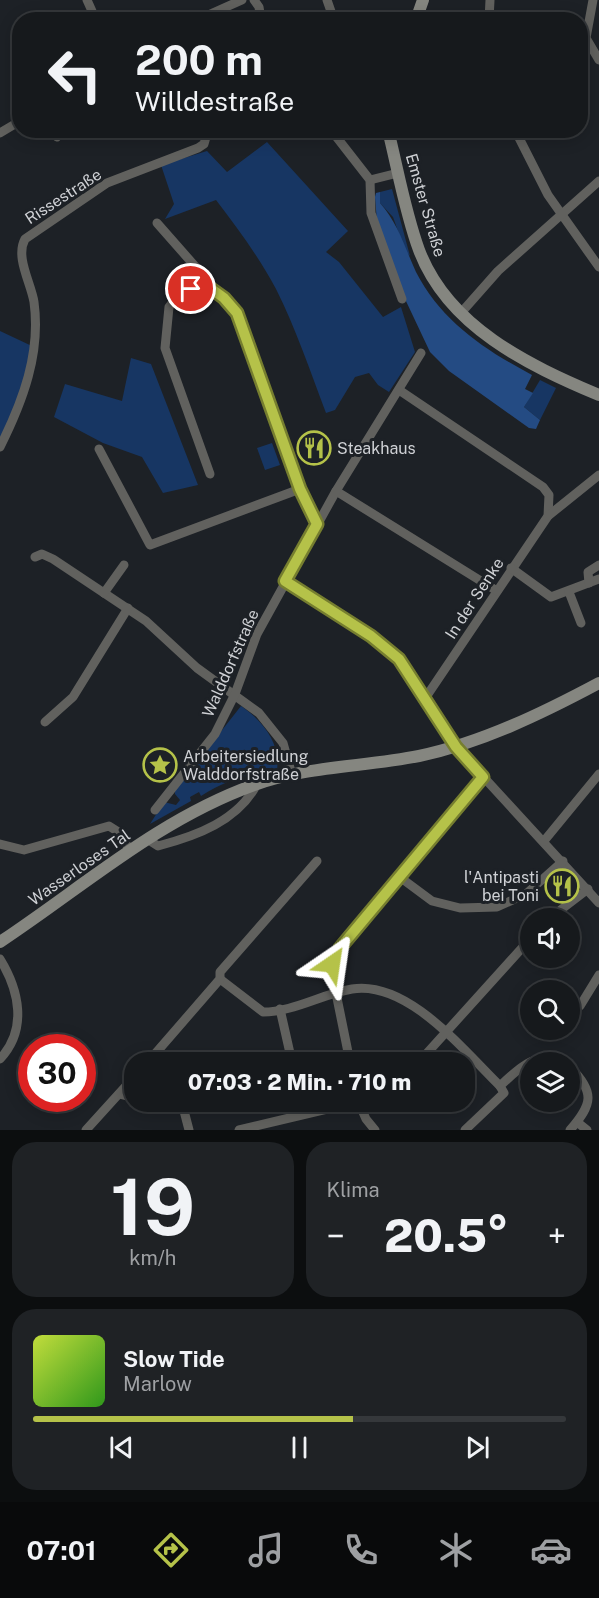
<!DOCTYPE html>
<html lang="de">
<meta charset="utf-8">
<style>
body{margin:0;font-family:"Public Sans",sans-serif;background:#1f2225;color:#f1f3f6;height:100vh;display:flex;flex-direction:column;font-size:22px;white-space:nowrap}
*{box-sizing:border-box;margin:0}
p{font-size:20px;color:#9ea0a3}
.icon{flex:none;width:33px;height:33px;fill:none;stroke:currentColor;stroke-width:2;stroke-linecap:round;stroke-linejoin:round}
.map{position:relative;height:1130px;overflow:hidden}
.side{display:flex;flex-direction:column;gap:12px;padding:12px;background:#0c0e0f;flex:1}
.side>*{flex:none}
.banner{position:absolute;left:12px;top:12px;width:576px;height:126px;border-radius:24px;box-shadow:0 3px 15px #0003,0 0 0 2px #35383b;background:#16191c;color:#f1f3f6;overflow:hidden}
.buttons{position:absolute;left:520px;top:908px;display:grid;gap:12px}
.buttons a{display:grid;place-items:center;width:60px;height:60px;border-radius:50%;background:#16191c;box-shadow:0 3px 15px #0003,0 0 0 2px #35383b;font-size:30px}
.speed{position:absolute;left:18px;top:1034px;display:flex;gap:12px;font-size:30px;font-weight:700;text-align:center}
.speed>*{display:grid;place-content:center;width:78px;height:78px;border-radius:50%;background:#16191c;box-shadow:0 3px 15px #0003,0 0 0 2px #35383b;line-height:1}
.speed .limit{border:9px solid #d22;background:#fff;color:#111}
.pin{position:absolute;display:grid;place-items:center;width:51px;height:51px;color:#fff;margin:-26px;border:3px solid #fff;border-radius:50%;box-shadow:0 2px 6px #0007}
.me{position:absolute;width:66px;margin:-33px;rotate:32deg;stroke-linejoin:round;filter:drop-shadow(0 0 4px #0008)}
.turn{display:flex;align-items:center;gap:21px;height:126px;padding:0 24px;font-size:27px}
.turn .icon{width:78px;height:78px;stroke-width:2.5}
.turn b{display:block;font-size:42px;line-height:51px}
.big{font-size:45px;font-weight:800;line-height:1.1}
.side .card{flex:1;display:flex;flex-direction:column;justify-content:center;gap:9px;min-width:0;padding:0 21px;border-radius:24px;background:#1f2225}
.side .dial{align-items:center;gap:0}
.dial b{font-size:78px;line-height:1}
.song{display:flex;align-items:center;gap:18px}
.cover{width:72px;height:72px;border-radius:9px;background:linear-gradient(135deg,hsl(70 70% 55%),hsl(110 70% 35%))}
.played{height:6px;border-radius:3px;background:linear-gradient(90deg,#b5c249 60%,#35383b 60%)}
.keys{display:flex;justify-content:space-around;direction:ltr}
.heat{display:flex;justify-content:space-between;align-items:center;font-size:33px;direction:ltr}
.side .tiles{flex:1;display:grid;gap:12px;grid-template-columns:1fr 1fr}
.card:last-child{grid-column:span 2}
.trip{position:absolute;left:124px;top:1052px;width:351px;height:60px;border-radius:24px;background:#16191c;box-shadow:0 3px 15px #0003,0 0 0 2px #35383b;font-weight:800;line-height:60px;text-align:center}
.tabs{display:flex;height:96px;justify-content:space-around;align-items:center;background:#090a0b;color:#9ea0a3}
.tabs .icon{width:42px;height:42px}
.tabs .selected{color:#b5c249}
.tabs b{font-size:27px;color:#f1f3f6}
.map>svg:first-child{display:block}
</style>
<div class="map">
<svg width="599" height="1130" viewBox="0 0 599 1130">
<rect width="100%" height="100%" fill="#1d2126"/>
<g fill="#173663">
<path d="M267,142L348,231L326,252L339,262L383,317L401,307L415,352L389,392L378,385L369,373L355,377L335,410L326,413C310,371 296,329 276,289C259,257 238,229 216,200L165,219L174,204L161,165L207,151L227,172Z"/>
<polygon points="392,189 410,256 405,251 393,217 380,203 380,192"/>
<polygon points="0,331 34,347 30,370 0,446"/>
<polygon points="131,358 151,364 198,485 163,493 142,457 103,443 54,417 65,384 122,401"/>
<polygon points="540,380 556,388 540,420 524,407"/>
<polygon points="272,443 280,465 265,470 257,448"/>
<path d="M241,706C262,720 281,743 277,770C248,774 226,780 201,796L199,792L190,797L191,801L150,824L164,802L176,805L180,800L175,794V790Z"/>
</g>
<path fill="#244b83" d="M380,192V203C398,223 405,248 416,272C441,321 485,350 532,375L525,389L533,393L524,407L540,420L536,429L529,428L449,371L430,352L405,299L377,222L375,197L376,193Z"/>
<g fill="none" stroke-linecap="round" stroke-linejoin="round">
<g stroke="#61615e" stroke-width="9">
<polyline points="87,0 96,20"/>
<polyline points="254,0 259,7 261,20"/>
<polyline points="327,0 334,20"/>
<polyline points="593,0 586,38 599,60"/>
<polyline points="197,20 242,0"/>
<polyline points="489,20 490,0"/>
<polyline points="53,130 57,137"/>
<polyline points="331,130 370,180 371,213 402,299"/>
<polyline points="515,130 548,195 599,267"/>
<polyline points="0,133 20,121"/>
<polyline points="370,180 398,173"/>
<polyline points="157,223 201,273 206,285 224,298 237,313 300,489 317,524"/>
<polyline points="206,285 191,289 176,298 169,307 165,348 210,474"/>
<polyline points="460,314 498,271 599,181"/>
<polyline points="399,390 543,487 549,495 548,516 426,697"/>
<path d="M0,447C23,401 41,353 34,302C31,283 15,257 25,239L107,183L198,148L204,144L208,130"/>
<polyline points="99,449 150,545 300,489"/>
<polyline points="336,491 497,591"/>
<polyline points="548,516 599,475"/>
<polyline points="35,557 42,554 53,559 146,621 197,668 259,713 283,743 292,775"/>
<polyline points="511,568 551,597 599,579"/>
<polyline points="285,581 371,636 399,659 456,747 599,903"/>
<polyline points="589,583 588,572 599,565"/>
<polyline points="569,592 581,623"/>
<polyline points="104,593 124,565"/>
<polyline points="45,722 73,697 128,608"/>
<polyline points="155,810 215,734 235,694 257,634 336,491 421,353"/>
<path d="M147,839L158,846C196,836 238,821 257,784"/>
<polyline points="544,841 599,774"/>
<polyline points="0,844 24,850 109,826 120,833 130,851"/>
<polyline points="401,878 432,901 460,908 497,907 526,894 563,861"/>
<polyline points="550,918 588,889"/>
<path d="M0,959C19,990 28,1029 0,1059"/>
<path d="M220,979L263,1012C293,1012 322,994 352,989C408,980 464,1051 500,1086"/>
<polyline points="580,1006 599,975"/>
<polyline points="280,1009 292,1062"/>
<polyline points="148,1062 220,979 220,972 317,861"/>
<polyline points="301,1062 349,1055"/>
<polyline points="350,1062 336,993 334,958 483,777"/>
<polyline points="419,1062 531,938"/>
<polyline points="119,1094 135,1098"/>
<polyline points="146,1101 183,1107 198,1101"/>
<polyline points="358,1101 366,1119 375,1130"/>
<polyline points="183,1107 189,1130"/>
<polyline points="577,1122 587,1130"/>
<polyline points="86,1130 135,1076"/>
<polyline points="239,1130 361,1101"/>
<path d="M465,1130L504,1093L500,1086C520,1067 537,1050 565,1062"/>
<path d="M570,1130C593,1104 595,1092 570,1067"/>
</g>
<g stroke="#858680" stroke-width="12">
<polyline points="416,20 423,0"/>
<path d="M388,130C398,170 405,212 419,250C448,327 528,365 599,395"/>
<path d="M0,942C83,887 159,819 254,785C306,766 364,767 419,756C481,743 543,713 599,683"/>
</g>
</g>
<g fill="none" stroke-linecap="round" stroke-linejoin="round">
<g stroke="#767e2f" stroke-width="15">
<polyline id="route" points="191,289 206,285 224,298 237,313 300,489 317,524 285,581 371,636 399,659 456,747 483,777 340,948 332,964"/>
</g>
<use href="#route" stroke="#b5c249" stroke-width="10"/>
</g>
<defs>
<g id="restaurant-ring" transform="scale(1.725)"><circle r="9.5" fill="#1d2126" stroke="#b5c249" stroke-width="1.5"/><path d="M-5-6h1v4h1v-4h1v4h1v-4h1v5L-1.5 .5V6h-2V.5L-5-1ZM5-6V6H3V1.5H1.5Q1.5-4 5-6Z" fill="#b5c249"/></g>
<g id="sight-ring" transform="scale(1.725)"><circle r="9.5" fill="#1d2126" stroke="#b5c249" stroke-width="1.5"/><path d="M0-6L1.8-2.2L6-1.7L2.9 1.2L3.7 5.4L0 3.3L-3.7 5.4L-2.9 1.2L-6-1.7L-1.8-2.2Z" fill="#b5c249"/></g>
</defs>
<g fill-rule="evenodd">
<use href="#restaurant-ring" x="314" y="448"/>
<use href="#sight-ring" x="160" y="765"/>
<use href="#restaurant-ring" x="562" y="886"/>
</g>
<g text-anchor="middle" stroke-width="6" stroke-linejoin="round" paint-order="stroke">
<g font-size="16" fill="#cfd1d5" stroke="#1d2126">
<text transform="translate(63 196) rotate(-33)" y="6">Rissestraße</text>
<text transform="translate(426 205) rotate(74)" y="6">Emster Straße</text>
<text transform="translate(474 598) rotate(-57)" y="6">In der Senke</text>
<text transform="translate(230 663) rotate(-66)" y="6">Walddorfstraße</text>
<text transform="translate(79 867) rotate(-35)" y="6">Wasserloses Tal</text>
</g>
<g font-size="16" fill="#cfd1d5" stroke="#1d2126" text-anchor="start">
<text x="337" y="454">Steakhaus</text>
<text x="183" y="762">Arbeitersiedlung<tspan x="183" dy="18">Walddorfstraße</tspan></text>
<text x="539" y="883" text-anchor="end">l'Antipasti<tspan x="539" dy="18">bei Toni</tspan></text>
</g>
</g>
</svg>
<div class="buttons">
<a><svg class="icon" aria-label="sound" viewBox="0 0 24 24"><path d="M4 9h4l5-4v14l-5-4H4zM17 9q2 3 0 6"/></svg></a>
<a><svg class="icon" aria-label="search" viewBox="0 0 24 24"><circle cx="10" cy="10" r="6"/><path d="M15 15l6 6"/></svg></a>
<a><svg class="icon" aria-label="layers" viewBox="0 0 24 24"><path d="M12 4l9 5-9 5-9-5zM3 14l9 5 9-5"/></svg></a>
</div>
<div class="speed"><div class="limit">30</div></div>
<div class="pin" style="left:191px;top:289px;background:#d93025"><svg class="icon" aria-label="arrive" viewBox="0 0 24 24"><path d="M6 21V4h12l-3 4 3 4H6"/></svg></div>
<svg class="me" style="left:332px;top:964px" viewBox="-20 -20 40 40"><path d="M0-17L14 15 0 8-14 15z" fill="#b5c249" stroke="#fff" stroke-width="4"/></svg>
<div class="trip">07:03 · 2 Min. · 710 m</div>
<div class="banner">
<div class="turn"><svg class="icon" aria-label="left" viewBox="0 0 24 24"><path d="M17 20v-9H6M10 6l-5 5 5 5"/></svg><div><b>200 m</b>Willdestraße</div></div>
</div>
</div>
<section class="side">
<div class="tiles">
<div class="card dial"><b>19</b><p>km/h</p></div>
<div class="card"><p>Klima</p>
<div class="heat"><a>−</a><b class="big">20.5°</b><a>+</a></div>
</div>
<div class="card">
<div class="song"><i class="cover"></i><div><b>Slow Tide</b><p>Marlow</p></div></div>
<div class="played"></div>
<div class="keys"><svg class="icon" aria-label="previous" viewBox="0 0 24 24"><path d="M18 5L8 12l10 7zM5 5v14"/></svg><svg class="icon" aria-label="pause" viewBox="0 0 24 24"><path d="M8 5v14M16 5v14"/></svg><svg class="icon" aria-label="next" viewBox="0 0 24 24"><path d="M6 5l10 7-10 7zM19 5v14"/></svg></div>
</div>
</div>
</section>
<nav class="tabs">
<b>07:01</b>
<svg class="icon selected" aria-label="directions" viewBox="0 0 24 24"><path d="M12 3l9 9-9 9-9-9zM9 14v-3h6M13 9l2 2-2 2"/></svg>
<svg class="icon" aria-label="music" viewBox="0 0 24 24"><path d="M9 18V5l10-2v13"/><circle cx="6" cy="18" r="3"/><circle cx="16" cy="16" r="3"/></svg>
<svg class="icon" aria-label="phone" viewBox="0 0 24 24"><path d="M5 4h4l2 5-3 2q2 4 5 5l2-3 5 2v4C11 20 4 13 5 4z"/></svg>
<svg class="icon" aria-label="climate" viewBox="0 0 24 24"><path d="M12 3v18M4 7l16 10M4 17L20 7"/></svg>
<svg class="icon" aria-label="car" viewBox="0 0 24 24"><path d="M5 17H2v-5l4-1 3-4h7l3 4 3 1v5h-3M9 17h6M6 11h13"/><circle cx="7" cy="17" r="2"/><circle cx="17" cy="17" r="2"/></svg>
</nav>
